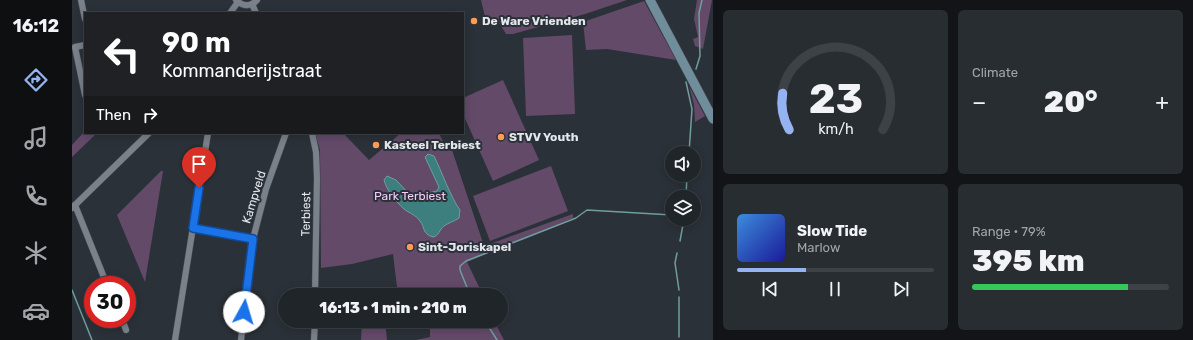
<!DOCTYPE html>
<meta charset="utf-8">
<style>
body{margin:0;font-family:Rubik,sans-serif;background:#282d32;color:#f1f3f6;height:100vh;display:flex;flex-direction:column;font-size:15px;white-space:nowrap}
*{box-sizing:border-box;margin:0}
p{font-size:13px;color:#a2a5a8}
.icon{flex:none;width:22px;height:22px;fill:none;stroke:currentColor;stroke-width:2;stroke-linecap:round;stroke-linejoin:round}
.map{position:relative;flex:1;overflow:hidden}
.panel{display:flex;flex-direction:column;gap:10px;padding:10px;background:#121417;width:480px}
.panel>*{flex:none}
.guide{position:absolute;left:12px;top:12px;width:380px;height:122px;border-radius:0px;box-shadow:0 2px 10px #0003,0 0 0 1px #3d4247;background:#202124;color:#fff;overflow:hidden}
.controls{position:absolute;left:593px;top:146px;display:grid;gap:8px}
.controls a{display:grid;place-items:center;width:36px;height:36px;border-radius:50%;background:#20252a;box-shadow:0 2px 10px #0003,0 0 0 1px #3d4247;font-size:20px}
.speed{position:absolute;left:12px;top:276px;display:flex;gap:8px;font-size:20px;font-weight:700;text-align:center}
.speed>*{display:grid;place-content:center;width:52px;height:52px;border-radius:50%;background:#20252a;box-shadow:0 2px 10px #0003,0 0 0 1px #3d4247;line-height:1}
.speed .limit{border:6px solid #d22;background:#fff;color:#111}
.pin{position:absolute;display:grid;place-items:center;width:34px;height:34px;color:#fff;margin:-41px -17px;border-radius:50% 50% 50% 0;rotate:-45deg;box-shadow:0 0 4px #0007}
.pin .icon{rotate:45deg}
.me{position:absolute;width:44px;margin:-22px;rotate:6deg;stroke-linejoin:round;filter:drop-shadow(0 0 3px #0008)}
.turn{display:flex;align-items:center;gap:14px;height:84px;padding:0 12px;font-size:18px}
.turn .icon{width:52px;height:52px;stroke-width:2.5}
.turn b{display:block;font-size:28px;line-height:34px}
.then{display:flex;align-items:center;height:38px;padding:0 12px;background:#0003;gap:8px;font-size:15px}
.big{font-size:30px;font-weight:800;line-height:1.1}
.panel .tile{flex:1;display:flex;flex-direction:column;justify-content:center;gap:6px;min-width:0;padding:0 14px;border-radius:6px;background:#282d32}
.panel .dial{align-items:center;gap:0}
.dial svg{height:104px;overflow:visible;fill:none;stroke:#3d4247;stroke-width:7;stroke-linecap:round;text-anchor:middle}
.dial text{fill:#f1f3f6;stroke:none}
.song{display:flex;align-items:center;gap:12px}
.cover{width:48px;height:48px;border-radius:6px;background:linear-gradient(135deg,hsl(210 70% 55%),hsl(240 70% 35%))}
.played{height:4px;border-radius:2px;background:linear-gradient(90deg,#95b2f1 35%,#3d4247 35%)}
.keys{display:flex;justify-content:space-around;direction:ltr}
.heat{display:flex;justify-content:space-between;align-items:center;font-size:22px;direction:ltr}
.charge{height:6px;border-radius:3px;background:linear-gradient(90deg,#34c759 79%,#3d4247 0)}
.panel .tiles{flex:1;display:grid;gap:10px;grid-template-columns:repeat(2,1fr)}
.trip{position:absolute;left:206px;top:288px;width:230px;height:40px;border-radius:20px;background:#20252a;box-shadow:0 2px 10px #0003,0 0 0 1px #3d4247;font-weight:800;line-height:40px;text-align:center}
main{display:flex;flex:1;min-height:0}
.menu{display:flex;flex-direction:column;width:72px;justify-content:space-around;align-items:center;background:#0d0f11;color:#a2a5a8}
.menu .icon{width:28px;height:28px}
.menu .current{color:#95b2f1}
.menu b{font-size:18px;color:#f1f3f6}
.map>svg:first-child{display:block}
</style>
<main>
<nav class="menu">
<b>16:12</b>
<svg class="icon current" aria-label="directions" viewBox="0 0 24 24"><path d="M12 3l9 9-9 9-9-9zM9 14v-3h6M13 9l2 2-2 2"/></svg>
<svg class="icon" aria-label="music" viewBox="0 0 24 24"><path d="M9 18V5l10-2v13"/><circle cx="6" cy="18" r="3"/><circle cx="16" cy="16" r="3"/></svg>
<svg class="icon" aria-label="phone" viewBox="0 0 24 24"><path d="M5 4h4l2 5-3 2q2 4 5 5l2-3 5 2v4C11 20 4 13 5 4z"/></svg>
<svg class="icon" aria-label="climate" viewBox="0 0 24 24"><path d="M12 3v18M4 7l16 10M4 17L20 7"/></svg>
<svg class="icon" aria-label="car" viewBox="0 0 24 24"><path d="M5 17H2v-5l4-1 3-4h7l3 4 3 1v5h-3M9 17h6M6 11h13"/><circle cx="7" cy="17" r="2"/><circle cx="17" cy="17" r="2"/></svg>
</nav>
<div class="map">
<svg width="641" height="340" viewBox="0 0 641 340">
<rect width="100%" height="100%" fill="#2b3138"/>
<g fill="#634a69">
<polygon points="409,0 555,0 513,14 441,34 434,34 424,18 414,21"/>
<polygon points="625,0 640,0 631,49 623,46 621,39 626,37 622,19"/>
<polygon points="572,1 604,60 535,49 514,50 511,22"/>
<polygon points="500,35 503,114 454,116 451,38"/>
<polygon points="431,80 467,160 421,181 391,114 391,98"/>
<polygon points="617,86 633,116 623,122 622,105"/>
<polygon points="13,131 13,133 25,133 0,157 0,145"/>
<polygon points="243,133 271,133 297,160 329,133 367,133 374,148 379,147 412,246 501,214 501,218 395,262 411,295 351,295 346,287 337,289 333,294 327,295 286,295 325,287 321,254 280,264 249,268 248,150"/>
<polygon points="479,166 496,211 418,241 401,196"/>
<polygon points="89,171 91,171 73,282 45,215"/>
<polygon points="290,321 313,321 315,340 289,340"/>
<polygon points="358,321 422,321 432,340 344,340 358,337"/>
</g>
<path fill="#3d7f7e" stroke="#6f9e9f" d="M356,154L362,156C369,170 379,198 388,210L387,218C381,222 376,223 372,226C367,230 367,236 361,237C350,234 353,227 348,221C344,215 337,213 332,209C324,202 315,191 312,180L315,176L324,180L340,197L365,191L367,187L353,157Z"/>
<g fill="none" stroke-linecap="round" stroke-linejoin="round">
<g stroke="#6f9e9f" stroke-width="1.5">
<polyline points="624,69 628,56 627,13 630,0"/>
<polyline points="614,82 620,109 617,153"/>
<polyline points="614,197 615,175"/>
<polyline points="608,241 612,219"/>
<polyline points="605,253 603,263 607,290"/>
<polyline points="0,290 20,340"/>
<polyline points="398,295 388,270 388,266 394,261 504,218 515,210 600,215"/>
<polyline points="413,321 425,340"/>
<polyline points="607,337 607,297"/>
</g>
<g stroke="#494f55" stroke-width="7">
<g id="street">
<polyline points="9,0 13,19"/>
<path d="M164,0C171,7 179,7 185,0"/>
<polyline points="180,4 184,13"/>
<polyline points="158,13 166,2"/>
<polyline points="13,45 3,47 13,95"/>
<polyline points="240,133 244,152 245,178 243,295"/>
<polyline points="3,205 35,285"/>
<polyline points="0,208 77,133"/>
<polyline points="121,228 181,239"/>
<polyline points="50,319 54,330"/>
<polyline points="103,340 136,133"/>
<polyline points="169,340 181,239 194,189 214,133"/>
<polyline points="242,340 243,321"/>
</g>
</g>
<g stroke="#494f55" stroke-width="10">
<polyline id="secondary" points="578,0 641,119"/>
</g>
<use href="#street" stroke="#7a818a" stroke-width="6"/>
<use href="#secondary" stroke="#708d9c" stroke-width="9"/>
</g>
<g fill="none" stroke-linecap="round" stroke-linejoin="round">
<g stroke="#114b97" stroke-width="10">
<polyline id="route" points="127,188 121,228 181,239 172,312"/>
</g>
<use href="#route" stroke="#1a73e8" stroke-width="7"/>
</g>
<g fill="#fe9c57" stroke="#2b3138" stroke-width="1.5">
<circle cx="402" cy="21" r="4"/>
<circle cx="429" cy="137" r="4"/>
<circle cx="304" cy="145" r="4"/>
<circle cx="338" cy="247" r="4"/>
</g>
<g text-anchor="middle" stroke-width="4" stroke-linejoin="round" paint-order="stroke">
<g font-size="12" font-weight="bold" fill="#e4e8ed" stroke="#2b3138" text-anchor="start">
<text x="410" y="25">De Ware Vrienden</text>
<text x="437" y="141">STVV Youth</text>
<text x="312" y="149">Kasteel Terbiest</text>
<text x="346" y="251">Sint-Joriskapel</text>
</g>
<g font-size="12" fill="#f4ccfd" stroke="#2b3138">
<text x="338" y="200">Park Terbiest</text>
</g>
<g font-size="12" fill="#e4e8ed" stroke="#2b3138">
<text transform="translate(182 197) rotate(-73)" y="4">Kampveld</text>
<text transform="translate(234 214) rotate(-89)" y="4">Terbiest</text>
</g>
</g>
</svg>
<div class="controls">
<a><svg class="icon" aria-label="sound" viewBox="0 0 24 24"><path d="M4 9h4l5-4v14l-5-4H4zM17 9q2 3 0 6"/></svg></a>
<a><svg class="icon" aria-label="layers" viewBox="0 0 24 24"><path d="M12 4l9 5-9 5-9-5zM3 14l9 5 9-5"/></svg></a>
</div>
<div class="speed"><div class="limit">30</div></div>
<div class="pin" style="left:127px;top:188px;background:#d93025"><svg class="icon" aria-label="arrive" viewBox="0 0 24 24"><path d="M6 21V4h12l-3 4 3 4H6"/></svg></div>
<svg class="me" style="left:172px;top:312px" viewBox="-20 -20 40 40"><circle r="19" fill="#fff"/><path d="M0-13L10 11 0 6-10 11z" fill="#1a73e8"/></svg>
<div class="trip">16:13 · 1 min · 210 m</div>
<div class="guide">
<div class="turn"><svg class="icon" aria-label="left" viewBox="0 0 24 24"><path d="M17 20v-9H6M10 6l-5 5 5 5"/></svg><div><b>90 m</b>Kommanderijstraat</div></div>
<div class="then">Then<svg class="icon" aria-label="right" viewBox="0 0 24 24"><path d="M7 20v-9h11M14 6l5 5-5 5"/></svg></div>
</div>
</div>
<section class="panel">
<div class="tiles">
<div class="tile dial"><svg viewBox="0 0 100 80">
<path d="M14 69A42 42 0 1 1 86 69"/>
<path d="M14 69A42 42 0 0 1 9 41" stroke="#95b2f1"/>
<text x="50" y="56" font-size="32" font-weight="700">23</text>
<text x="50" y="72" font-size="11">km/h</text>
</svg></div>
<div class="tile"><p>Climate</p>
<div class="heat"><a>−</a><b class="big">20°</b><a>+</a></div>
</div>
<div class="tile">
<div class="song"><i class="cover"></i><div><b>Slow Tide</b><p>Marlow</p></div></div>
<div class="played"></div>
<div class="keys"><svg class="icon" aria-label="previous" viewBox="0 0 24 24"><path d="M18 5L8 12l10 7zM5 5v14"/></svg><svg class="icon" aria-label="pause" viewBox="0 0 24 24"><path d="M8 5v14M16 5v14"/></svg><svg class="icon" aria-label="next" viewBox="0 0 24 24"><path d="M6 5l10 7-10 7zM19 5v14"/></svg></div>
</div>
<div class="tile"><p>Range · 79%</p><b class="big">395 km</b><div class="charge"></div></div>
</div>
</section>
</main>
